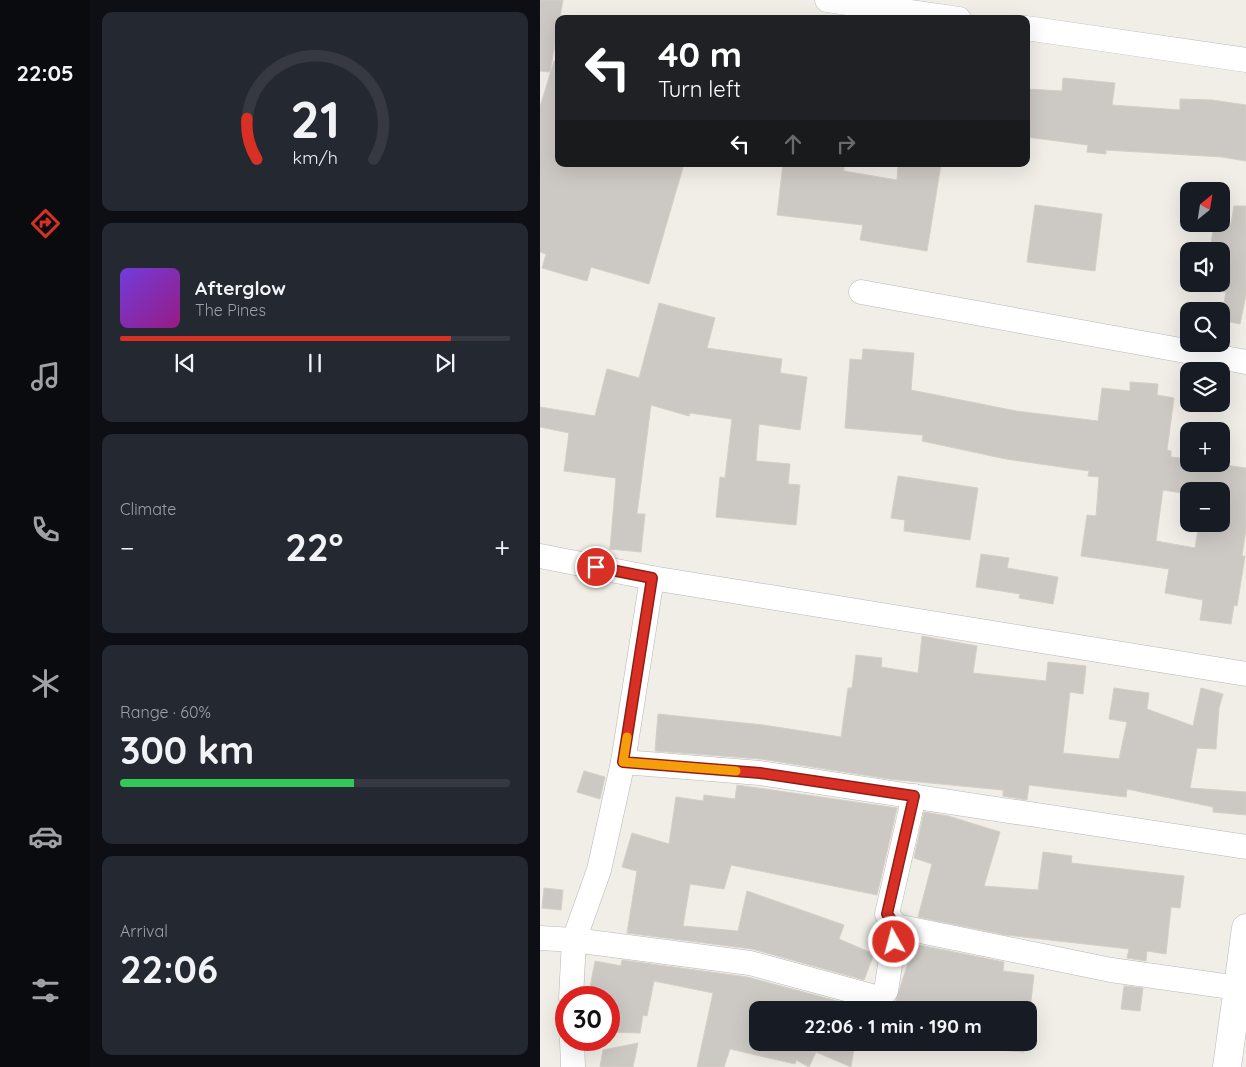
<!DOCTYPE html>
<meta charset="utf-8">
<style>
body{margin:0;font-family:Quicksand,sans-serif;background:#242831;color:#f1f3f6;height:100vh;display:flex;flex-direction:column;font-size:19px;white-space:nowrap}
*{box-sizing:border-box;margin:0}
p{font-size:16px;color:#9ea1a6}
.icon{flex:none;width:28px;height:28px;fill:none;stroke:currentColor;stroke-width:2;stroke-linecap:round;stroke-linejoin:round}
.map{position:relative;flex:1;overflow:hidden}
.sheet{display:flex;flex-direction:column;gap:12px;padding:12px;background:#0d0f14;width:450px}
.sheet>*{flex:none}
.banner{position:absolute;left:15px;top:15px;width:475px;height:152px;border-radius:10px;box-shadow:0 5px 20px #0002;background:#202124;color:#fff;overflow:hidden}
.needle{width:32px;rotate:30deg}
.fabs{position:absolute;left:640px;top:182px;display:grid;gap:10px}
.fabs a{display:grid;place-items:center;width:50px;height:50px;border-radius:10px;background:#171b24;box-shadow:0 5px 20px #0002;font-size:25px}
.speed{position:absolute;left:15px;top:986px;display:flex;gap:10px;font-size:25px;font-weight:700;text-align:center}
.speed>*{display:grid;place-content:center;width:65px;height:65px;border-radius:50%;background:#171b24;box-shadow:0 5px 20px #0002;line-height:1}
.speed .limit{border:8px solid #d22;background:#fff;color:#111}
.pin{position:absolute;display:grid;place-items:center;width:42px;height:42px;color:#fff;margin:-21px;border:2px solid #fff;border-radius:50%;box-shadow:0 1px 5px #0007}
.me{position:absolute;width:55px;margin:-28px;rotate:353deg;stroke-linejoin:round;filter:drop-shadow(0 0 4px #0008)}
.turn{display:flex;align-items:center;gap:18px;height:105px;padding:0 20px;font-size:22px}
.turn .icon{width:65px;height:65px;stroke-width:2.5}
.turn b{display:block;font-size:35px;line-height:42px}
.lanes{display:flex;align-items:center;height:48px;padding:0 20px;background:#0003;justify-content:center;gap:25px;direction:ltr}
.lanes .off{opacity:.35}
.big{font-size:38px;font-weight:700;line-height:1.1}
.sheet .tile{flex:1;display:flex;flex-direction:column;justify-content:center;gap:8px;min-width:0;padding:0 18px;border-radius:10px;background:#242831}
.sheet .dial{align-items:center;gap:0}
.dial svg{height:130px;overflow:visible;fill:none;stroke:#363941;stroke-width:7;stroke-linecap:round;text-anchor:middle}
.dial text{fill:#f1f3f6;stroke:none}
.song{display:flex;align-items:center;gap:15px}
.cover{width:60px;height:60px;border-radius:8px;background:linear-gradient(135deg,hsl(260 70% 55%),hsl(310 70% 35%))}
.played{height:5px;border-radius:2px;background:linear-gradient(90deg,#d93025 85%,#363941 85%)}
.keys{display:flex;justify-content:space-around;direction:ltr}
.heat{display:flex;justify-content:space-between;align-items:center;font-size:28px;direction:ltr}
.charge{height:8px;border-radius:4px;background:linear-gradient(90deg,#34c759 60%,#363941 0)}
.trip{position:absolute;left:209px;top:1001px;width:288px;height:50px;border-radius:10px;background:#171b24;box-shadow:0 5px 20px #0002;font-weight:700;line-height:50px;text-align:center}
main{display:flex;flex:1;min-height:0}
.tab-bar{display:flex;flex-direction:column;width:90px;justify-content:space-around;align-items:center;background:#090b0e;color:#9ea1a6}
.tab-bar .icon{width:35px;height:35px}
.tab-bar .selected{color:#d93025}
.tab-bar b{font-size:22px;color:#f1f3f6}
.map>svg:first-child{display:block}
</style>
<main>
<nav class="tab-bar">
<b>22:05</b>
<svg class="icon selected" aria-label="directions" viewBox="0 0 24 24"><path d="M12 3l9 9-9 9-9-9zM9 14v-3h6M13 9l2 2-2 2"/></svg>
<svg class="icon" aria-label="music" viewBox="0 0 24 24"><path d="M9 18V5l10-2v13"/><circle cx="6" cy="18" r="3"/><circle cx="16" cy="16" r="3"/></svg>
<svg class="icon" aria-label="phone" viewBox="0 0 24 24"><path d="M5 4h4l2 5-3 2q2 4 5 5l2-3 5 2v4C11 20 4 13 5 4z"/></svg>
<svg class="icon" aria-label="climate" viewBox="0 0 24 24"><path d="M12 3v18M4 7l16 10M4 17L20 7"/></svg>
<svg class="icon" aria-label="car" viewBox="0 0 24 24"><path d="M5 17H2v-5l4-1 3-4h7l3 4 3 1v5h-3M9 17h6M6 11h13"/><circle cx="7" cy="17" r="2"/><circle cx="17" cy="17" r="2"/></svg>
<svg class="icon" aria-label="filters" viewBox="0 0 24 24"><path d="M4 7h16M4 17h16"/><circle cx="9" cy="7" r="2"/><circle cx="15" cy="17" r="2"/></svg>
</nav>
<section class="sheet">
<div class="tile dial"><svg viewBox="0 0 100 80">
<path d="M14 69A42 42 0 1 1 86 69"/>
<path d="M14 69A42 42 0 0 1 8 44" stroke="#d93025"/>
<text x="50" y="56" font-size="32" font-weight="700">21</text>
<text x="50" y="72" font-size="11">km/h</text>
</svg></div>
<div class="tile">
<div class="song"><i class="cover"></i><div><b>Afterglow</b><p>The Pines</p></div></div>
<div class="played"></div>
<div class="keys"><svg class="icon" aria-label="previous" viewBox="0 0 24 24"><path d="M18 5L8 12l10 7zM5 5v14"/></svg><svg class="icon" aria-label="pause" viewBox="0 0 24 24"><path d="M8 5v14M16 5v14"/></svg><svg class="icon" aria-label="next" viewBox="0 0 24 24"><path d="M6 5l10 7-10 7zM19 5v14"/></svg></div>
</div>
<div class="tile"><p>Climate</p>
<div class="heat"><a>−</a><b class="big">22°</b><a>+</a></div>
</div>
<div class="tile"><p>Range · 60%</p><b class="big">300 km</b><div class="charge"></div></div>
<div class="tile"><p>Arrival</p><b class="big">22:06</b></div>
</section>
<div class="map">
<svg width="706" height="1067" viewBox="0 0 706 1067">
<rect width="100%" height="100%" fill="#f0eee7"/>
<g fill="#ccc9c4" stroke="#d5cfc5" fill-rule="evenodd">
<polygon points="0,0 23,0 10,72 0,71"/>
<polygon points="14,61 19,62 19,164 144,164 109,284 51,267 47,281 2,268 6,254 0,252 0,107"/>
<polygon points="523,78 575,83 572,105 640,110 640,99 672,100 706,105 706,161 682,157 566,150 566,154 547,152 548,145 486,137 486,89 522,91"/>
<polygon points="243,164 304,164 304,171 357,180 358,164 401,164 387,251 320,240 323,225 237,215"/>
<polygon points="495,205 562,214 555,271 487,262"/>
<polygon points="694,206 706,206 706,295 700,324 681,320 686,292 683,292 687,259 681,258 681,251 670,251 674,224 691,224"/>
<polygon points="119,303 175,318 167,348 242,359 240,373 267,377 260,430 219,424 216,461 250,464 248,484 260,485 256,525 176,517 180,477 185,478 192,419 150,413 149,416 111,405 97,514 105,514 101,552 70,549 76,478 24,471 29,433 0,427 0,407 55,416 67,369 99,378"/>
<path d="M323,349L374,353L371,390L476,411L558,421L562,388L590,391V382L618,384L617,395L634,398L627,450L631,451V457L649,459V464H678L706,468V529L702,556H705L697,606L694,605L691,624L660,620L663,600L625,593L629,569L541,556L547,515L556,516L559,477L548,476L549,471L466,459L382,441L383,435L305,428L310,359L322,360ZM623,490L649,494V491H681V524H659L655,548L616,541Z"/>
<polygon points="358,476 438,488 430,540 364,531 365,520 351,518"/>
<polygon points="441,554 469,558 467,568 518,577 513,604 479,598 480,594 436,587"/>
<polygon points="382,636 437,646 433,673 506,681 508,662 546,666 543,694 530,692 523,753 579,759 587,722 569,719 574,688 609,693 607,709 653,726 661,688 683,694 679,708 676,749 657,748 650,788 706,792 706,815 673,812 673,807 587,789 586,797 489,785 487,800 463,796 463,790 349,779 221,759 115,751 118,714 223,725 301,737 308,688 312,688 316,655 342,658 341,667 378,673"/>
<polygon points="44,771 65,777 60,799 37,792"/>
<polygon points="197,785 357,808 337,895 191,865 184,889 150,884 143,926 198,931 207,891 304,925 299,939 334,954 324,980 212,949 87,933 97,871 82,867 92,833 129,844 136,797 163,801 164,795 195,799"/>
<polygon points="384,812 408,816 460,832 444,886 498,890 503,852 532,856 531,863 644,876 640,908 631,907 626,954 607,951 606,961 587,958 589,949 466,935 378,917 392,864 374,858"/>
<polygon points="4,888 23,890 21,910 2,908"/>
<polygon points="374,944 464,962 463,971 494,975 488,1026 488,1010 458,1010 418,1005 417,1010 353,1010"/>
<polygon points="82,960 207,977 331,1010 218,1010 218,1042 315,1042 311,1067 276,1052 269,1067 256,1060 255,1064 190,1049 184,1067 157,1067 173,993 114,981 107,1016 103,1015 100,1033 69,1032 69,998 48,998 55,961 81,966"/>
<polygon points="584,986 603,988 600,1011 581,1009"/>
<polygon points="320,1042 409,1042 408,1047"/>
<polygon points="458,1042 485,1042 484,1052 458,1050"/>
<polygon points="98,1043 93,1067 60,1067 63,1050"/>
</g>
<g fill="none" stroke-linecap="round" stroke-linejoin="round">
<g stroke="#b4b8bb" stroke-width="25">
<g id="minor">
<polyline points="287,0 419,19"/>
<polyline points="486,28 706,60"/>
<polyline points="321,292 706,362"/>
<polyline points="0,556 112,578 706,674"/>
<polyline points="83,762 220,773 706,847"/>
<polyline points="374,796 347,914 356,926 571,970 698,988"/>
<polyline points="0,938 34,940 59,870 83,762 112,578"/>
<polyline points="31,998 34,940 210,963 339,998 346,991 356,926"/>
<polyline points="32,1040 33,1067"/>
</g>
</g>
<g stroke="#b4b8bb" stroke-width="29">
<polyline id="tertiary" points="687,1067 706,928"/>
</g>
<use href="#minor" stroke="#fff" stroke-width="24"/>
<use href="#tertiary" stroke="#fff" stroke-width="28"/>
</g>
<g fill="none" stroke-linecap="round" stroke-linejoin="round">
<g stroke="#8d1f18" stroke-width="12">
<polyline id="route" points="56,567 112,578 83,762 220,773 374,796 347,914 356,926 354,942"/>
</g>
<use href="#route" stroke="#d93025" stroke-width="9"/>
<polyline stroke="#f59e0b" stroke-width="9" points="87,737 83,762 196,771"/>
</g>
</svg>
<div class="fabs">
<a><svg class="needle" viewBox="-14 -14 28 28"><path d="M0-13l5 13h-10z" fill="#e53935"/><path d="M0 13l5-13h-10z" fill="#9ea1a6"/></svg></a>
<a><svg class="icon" aria-label="sound" viewBox="0 0 24 24"><path d="M4 9h4l5-4v14l-5-4H4zM17 9q2 3 0 6"/></svg></a>
<a><svg class="icon" aria-label="search" viewBox="0 0 24 24"><circle cx="10" cy="10" r="6"/><path d="M15 15l6 6"/></svg></a>
<a><svg class="icon" aria-label="layers" viewBox="0 0 24 24"><path d="M12 4l9 5-9 5-9-5zM3 14l9 5 9-5"/></svg></a>
<a>+</a>
<a>−</a>
</div>
<div class="speed"><div class="limit">30</div></div>
<div class="pin" style="left:56px;top:567px;background:#d93025"><svg class="icon" aria-label="arrive" viewBox="0 0 24 24"><path d="M6 21V4h12l-3 4 3 4H6"/></svg></div>
<svg class="me" style="left:354px;top:942px" viewBox="-20 -20 40 40"><circle r="17" fill="#d93025" stroke="#fff" stroke-width="3"/><path d="M0-11L8 9 0 5-8 9z" fill="#fff"/></svg>
<div class="trip">22:06 · 1 min · 190 m</div>
<div class="banner">
<div class="turn"><svg class="icon" aria-label="left" viewBox="0 0 24 24"><path d="M17 20v-9H6M10 6l-5 5 5 5"/></svg><div><b>40 m</b>Turn left</div></div>
<div class="lanes"><svg class="icon" aria-label="left" viewBox="0 0 24 24"><path d="M17 20v-9H6M10 6l-5 5 5 5"/></svg><svg class="icon off" aria-label="ahead" viewBox="0 0 24 24"><path d="M12 20V5M6 11l6-6 6 6"/></svg><svg class="icon off" aria-label="right" viewBox="0 0 24 24"><path d="M7 20v-9h11M14 6l5 5-5 5"/></svg></div>
</div>
</div>
</main>
